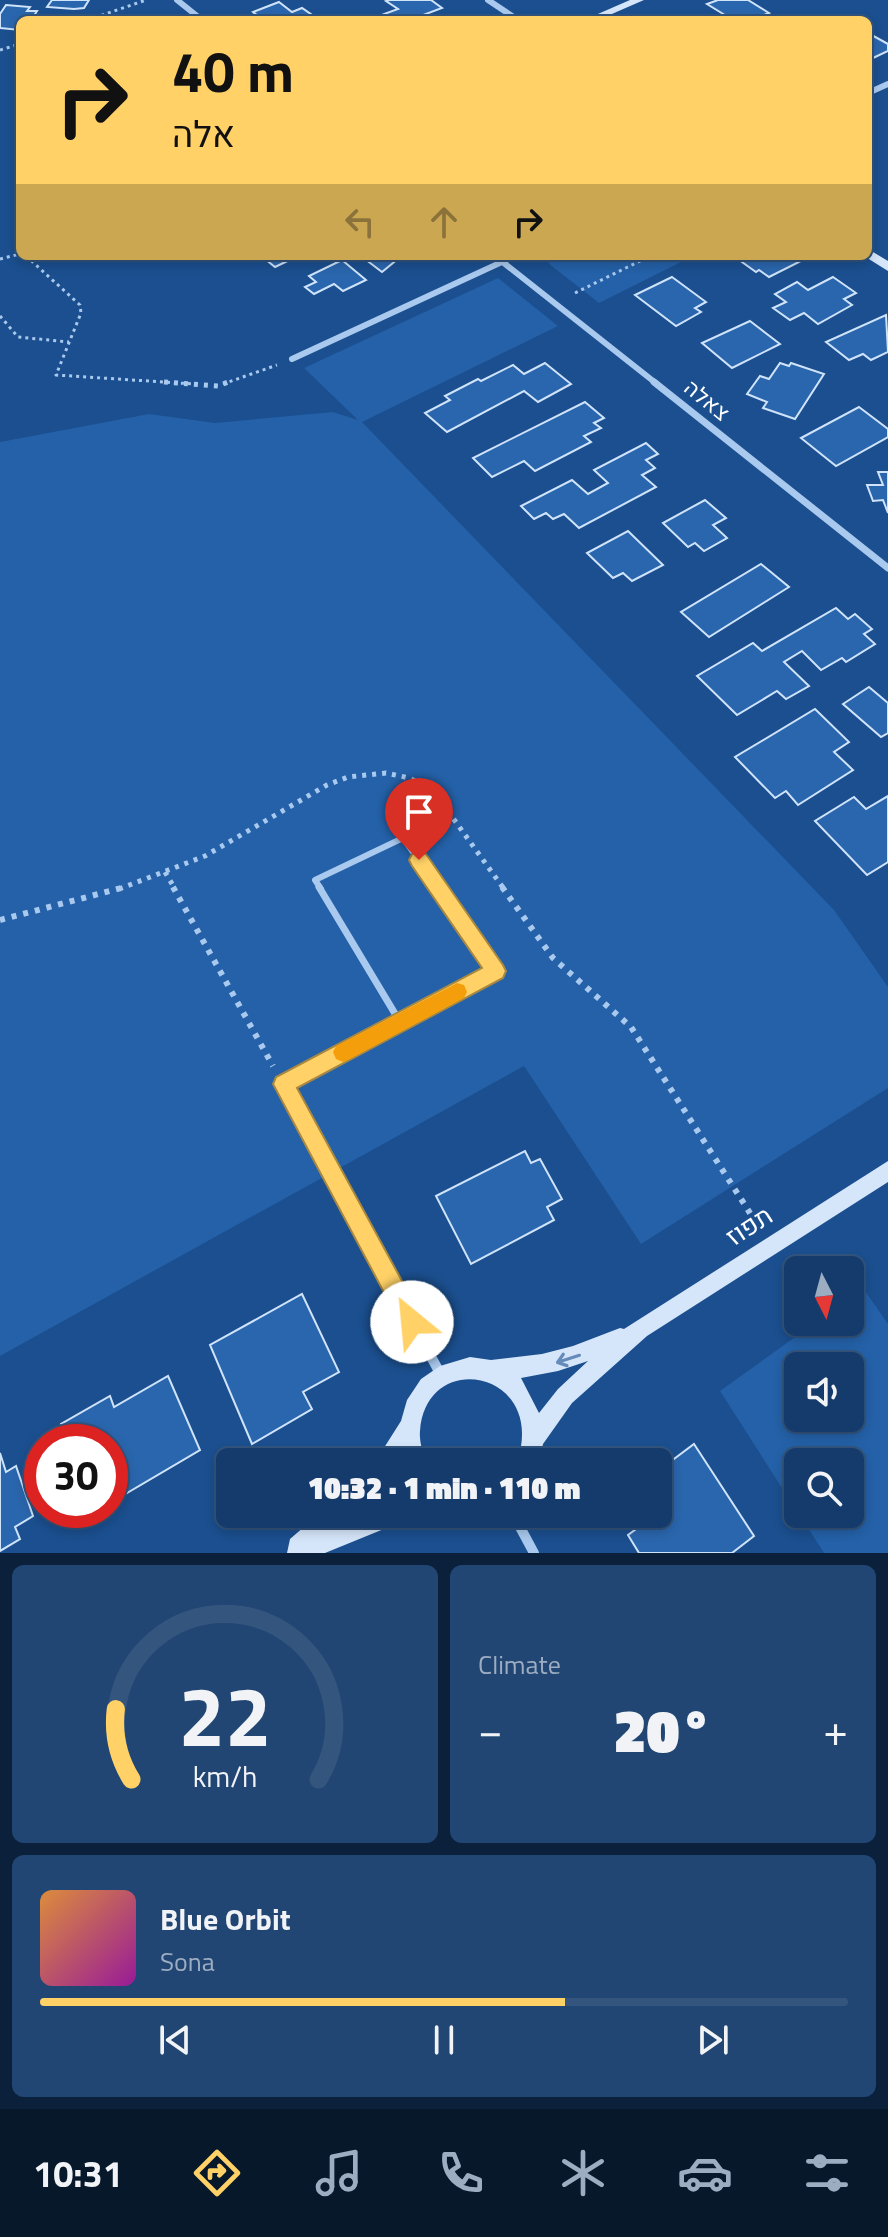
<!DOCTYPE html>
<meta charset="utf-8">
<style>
body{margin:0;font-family:"Titillium Web",Heebo,sans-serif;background:#214673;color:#f1f3f6;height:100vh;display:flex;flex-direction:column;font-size:30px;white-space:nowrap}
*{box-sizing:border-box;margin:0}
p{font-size:26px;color:#9dadc1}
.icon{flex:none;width:44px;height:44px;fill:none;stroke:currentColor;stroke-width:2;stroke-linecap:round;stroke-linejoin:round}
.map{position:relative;height:1553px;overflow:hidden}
.sheet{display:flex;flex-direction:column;gap:12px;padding:12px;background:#0b203b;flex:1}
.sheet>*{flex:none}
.top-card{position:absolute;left:16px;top:16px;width:856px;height:244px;border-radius:12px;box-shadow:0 4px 12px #0003,0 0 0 2px #33557e;background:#ffd166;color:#111;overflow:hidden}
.needle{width:52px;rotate:174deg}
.tools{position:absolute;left:784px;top:1256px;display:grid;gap:16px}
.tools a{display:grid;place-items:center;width:80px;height:80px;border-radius:12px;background:#143b6b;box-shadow:0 4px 12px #0003,0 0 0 2px #33557e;font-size:40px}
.speed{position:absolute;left:24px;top:1424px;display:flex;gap:16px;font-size:40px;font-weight:700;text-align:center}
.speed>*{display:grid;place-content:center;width:104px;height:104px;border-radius:50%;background:#143b6b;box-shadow:0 4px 12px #0003,0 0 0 2px #33557e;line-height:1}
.speed .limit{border:12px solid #d22;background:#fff;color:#111}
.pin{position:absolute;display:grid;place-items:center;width:68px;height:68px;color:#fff;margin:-82px -34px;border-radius:50% 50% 50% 0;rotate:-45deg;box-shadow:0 0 8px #0007}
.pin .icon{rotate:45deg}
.me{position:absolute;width:88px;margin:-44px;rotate:332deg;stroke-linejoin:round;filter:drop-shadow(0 0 6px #0008)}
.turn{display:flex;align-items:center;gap:28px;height:168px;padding:0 24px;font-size:36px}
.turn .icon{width:104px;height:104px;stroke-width:2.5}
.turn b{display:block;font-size:56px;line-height:68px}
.lanes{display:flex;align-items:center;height:76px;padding:0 24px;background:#0003;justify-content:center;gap:40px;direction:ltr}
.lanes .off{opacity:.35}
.big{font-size:60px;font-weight:800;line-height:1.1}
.sheet .card{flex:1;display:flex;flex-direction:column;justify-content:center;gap:12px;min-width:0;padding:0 28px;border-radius:12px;background:#214673}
.sheet .dial{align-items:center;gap:0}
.dial svg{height:208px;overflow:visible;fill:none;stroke:#33557e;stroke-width:7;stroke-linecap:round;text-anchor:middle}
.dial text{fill:#f1f3f6;stroke:none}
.song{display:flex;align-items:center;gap:24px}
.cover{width:96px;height:96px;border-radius:12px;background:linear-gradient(135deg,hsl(30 70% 55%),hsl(300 70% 35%))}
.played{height:8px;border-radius:4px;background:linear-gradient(90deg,#ffd166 65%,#33557e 65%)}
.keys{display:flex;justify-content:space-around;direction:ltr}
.heat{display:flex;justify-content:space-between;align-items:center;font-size:44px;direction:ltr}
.sheet .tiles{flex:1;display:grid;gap:12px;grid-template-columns:1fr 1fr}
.card:last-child{grid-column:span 2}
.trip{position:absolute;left:216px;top:1448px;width:456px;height:80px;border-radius:12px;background:#143b6b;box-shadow:0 4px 12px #0003,0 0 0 2px #33557e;font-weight:800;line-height:80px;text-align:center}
.dock{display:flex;height:128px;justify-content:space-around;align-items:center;background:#08182b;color:#9dadc1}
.dock .icon{width:56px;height:56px}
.dock .on{color:#ffd166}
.dock b{font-size:36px;color:#f1f3f6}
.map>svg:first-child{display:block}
</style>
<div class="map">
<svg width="888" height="1553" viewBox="0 0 888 1553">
<rect width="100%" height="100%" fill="#1b4f8f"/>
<g fill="#2461a8" fill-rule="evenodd">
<polygon points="562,256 676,256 683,261 599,303 548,263"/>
<polygon points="498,278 558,326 362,422 834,910 888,987 888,1088 641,1244 524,1066 0,1356 0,442 149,414 215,423 333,412 358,420 304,368"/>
<path d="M863,1288L888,1324V1553H824L799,1514H850V1462H798V1513L720,1391L816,1322H850V1298ZM850,1366V1418H798V1366Z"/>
</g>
<g fill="#2a66ad" stroke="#cfe3fa" stroke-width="2">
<polygon points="52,0 89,0 84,8 74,9 47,7"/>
<polygon points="431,0 442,8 410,20 391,20 384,14 398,9 386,1 389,0"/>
<polygon points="718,0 748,0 769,13 751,20 745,17 733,20 707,4"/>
<polygon points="279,2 292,12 302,8 315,17 306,20 263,20 253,12"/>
<polygon points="6,5 30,7 27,11 37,11 32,19 35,20 20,20 20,30 0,28 0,14"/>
<polygon points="868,33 888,44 888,51 873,58 868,55"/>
<polygon points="271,256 298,256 275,267 265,259"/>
<polygon points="361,256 396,256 399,258 382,272"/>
<polygon points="800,256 805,259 769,277 759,270 756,272 735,257"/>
<polygon points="342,260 366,280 343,291 334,284 314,294 305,287 316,282 309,276"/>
<polygon points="672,277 706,302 695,308 701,312 676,326 635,295"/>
<polygon points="833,277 856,293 844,299 852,305 818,324 804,313 790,320 773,308 786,302 775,294 797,282 808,290"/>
<polygon points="886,315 888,352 871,360 863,354 849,360 826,342"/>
<polygon points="750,321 780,344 732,368 702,343"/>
<polygon points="545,363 571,384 538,402 524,391 447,432 425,413 450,400 445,396 478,379 481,381 513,365 524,374"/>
<polygon points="780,363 789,366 791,363 824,374 795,419 763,408 767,402 747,394 760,376 769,379"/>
<polygon points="585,402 604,418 594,423 601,428 584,436 591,442 535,471 524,461 492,477 473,458"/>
<polygon points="859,407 888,429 888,437 836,466 801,438"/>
<polygon points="646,443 658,454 646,460 655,468 642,475 656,487 579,528 564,514 553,519 546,513 534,519 521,506 572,480 588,494 608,483 594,470"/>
<polygon points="878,472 888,472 888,513 883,500 873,501 867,485 883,485"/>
<polygon points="705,500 726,518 713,525 727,538 704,551 695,543 688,547 663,523"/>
<polygon points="628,531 663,565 632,581 623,573 613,578 587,553"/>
<polygon points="761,564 789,587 709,637 681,612"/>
<polygon points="836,608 848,619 855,614 872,629 864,634 875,644 846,662 842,658 821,670 802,651 784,662 809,686 786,699 777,691 737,715 697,676 753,643 762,651"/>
<polygon points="869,687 888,703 888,733 881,737 843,704"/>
<polygon points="815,709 849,742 834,752 853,770 798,805 786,791 775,798 735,757"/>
<polygon points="888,796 888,862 867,875 815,821 854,797 866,809"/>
<polygon points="525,1151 531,1163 540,1159 562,1199 547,1207 554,1220 471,1264 436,1196"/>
<polygon points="302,1294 339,1372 303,1392 312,1409 252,1444 210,1345"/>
<polygon points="168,1376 200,1450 110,1503 110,1442 67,1442 61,1424 110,1396 114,1407"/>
<polygon points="694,1444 754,1536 732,1553 639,1553 628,1535 672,1503 658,1480 658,1471"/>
<polygon points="0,1453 6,1472 16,1466 33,1516 15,1527 20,1539 0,1551"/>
</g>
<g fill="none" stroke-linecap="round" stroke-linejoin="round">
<g stroke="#a9c9ee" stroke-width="3" stroke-dasharray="3 4" stroke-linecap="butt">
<polyline points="88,20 146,0"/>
<polyline points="0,50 20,44"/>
<polyline points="26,256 80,305 81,313 56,375 194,384"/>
<polyline points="0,259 20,254"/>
<polyline points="575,293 650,256"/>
<polyline points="0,316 18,337 69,342"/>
<polyline points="223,384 277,365"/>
</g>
<g stroke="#a9c9ee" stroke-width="5" stroke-dasharray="4 6" stroke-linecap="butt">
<polyline points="164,382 218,386 228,382"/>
<polyline points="165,872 175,889"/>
<polyline points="119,889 205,856 327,785 348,777 386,773 409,778 432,789 504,889"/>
</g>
<g stroke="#a9c9ee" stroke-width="6" stroke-dasharray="5 7" stroke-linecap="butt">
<polyline points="173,887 273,1066"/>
<polyline points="502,887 553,958 631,1027 757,1224"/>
<polyline points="0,920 125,887"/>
</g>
<polyline stroke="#a9c9ee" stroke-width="6" points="321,889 315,880 403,838 439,889"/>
<g stroke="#a9c9ee" stroke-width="7">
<polyline points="319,887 400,1022"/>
<polyline points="437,887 496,971"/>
</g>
<g stroke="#a9c9ee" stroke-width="6">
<polyline points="177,0 202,20"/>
<polyline points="488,0 518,20"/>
<polyline points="868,93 888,84"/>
<polyline points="495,256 657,384"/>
<polyline points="292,359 515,256"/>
</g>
<polyline stroke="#a9c9ee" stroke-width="7" points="654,382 888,568"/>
<g stroke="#a9c9ee" stroke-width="10">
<polyline points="441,1375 283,1084 496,971"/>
<polyline points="513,1514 534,1553"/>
</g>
<g fill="#d6e6fa" fill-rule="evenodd">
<polygon points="630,0 644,0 598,20 584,20"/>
<polygon points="868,249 888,261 888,271 864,256 868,256"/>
<path d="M888,1161V1182L647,1336L572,1403L543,1444L539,1462H517C548,1371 426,1347 420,1431C419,1441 423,1452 425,1462H403L402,1456L399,1462H375L401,1421L407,1400L421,1379L440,1366L470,1357L491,1360L542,1354L573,1346L620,1328L624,1329ZM588,1361L558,1389L539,1413L521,1378L558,1371Z"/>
<polygon points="319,1514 347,1514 341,1524 366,1514 404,1514 401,1522 325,1553 287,1553 290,1539"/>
</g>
</g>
<defs><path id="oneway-shaft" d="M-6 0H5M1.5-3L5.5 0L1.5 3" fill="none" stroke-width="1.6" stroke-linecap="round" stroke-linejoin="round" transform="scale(2)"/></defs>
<use stroke="#668bba" href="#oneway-shaft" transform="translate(568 1359) rotate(162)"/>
<polygon fill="#ffd166" stroke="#a68842" stroke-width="2" points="419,852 426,854 503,965 506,971 503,978 297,1088 420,1314 424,1322 420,1330 412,1333 404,1330 273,1084 276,1077 482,968 412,866 409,860 412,854"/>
<polygon fill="#f59e0b" points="457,983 464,985 467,992 464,998 350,1059 343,1062 336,1059 333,1052 336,1046"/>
<g text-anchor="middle" stroke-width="8" stroke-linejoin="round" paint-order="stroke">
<g font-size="22" fill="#fff" stroke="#1b4f8f">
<text transform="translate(707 400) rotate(39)" y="8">צאלה</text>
</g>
<g font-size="26" fill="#fff" stroke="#1b4f8f">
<text transform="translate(749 1226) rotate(-33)" y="9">תפוז</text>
</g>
</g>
</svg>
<div class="tools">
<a><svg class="needle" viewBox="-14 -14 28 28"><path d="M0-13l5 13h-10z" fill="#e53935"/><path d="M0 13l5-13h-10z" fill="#9dadc1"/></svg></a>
<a><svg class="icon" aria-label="sound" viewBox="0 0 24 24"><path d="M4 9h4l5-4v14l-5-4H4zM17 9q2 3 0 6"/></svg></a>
<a><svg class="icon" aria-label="search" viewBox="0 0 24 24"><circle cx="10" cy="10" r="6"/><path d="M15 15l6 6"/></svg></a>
</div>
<div class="speed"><div class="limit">30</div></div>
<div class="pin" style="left:419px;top:860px;background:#d93025"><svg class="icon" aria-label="arrive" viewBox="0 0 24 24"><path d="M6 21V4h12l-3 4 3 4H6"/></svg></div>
<svg class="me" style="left:412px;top:1322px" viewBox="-20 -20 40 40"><circle r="19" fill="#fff"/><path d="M0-13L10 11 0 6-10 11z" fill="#ffd166"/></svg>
<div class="trip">10:32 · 1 min · 110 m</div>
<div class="top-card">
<div class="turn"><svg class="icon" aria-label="right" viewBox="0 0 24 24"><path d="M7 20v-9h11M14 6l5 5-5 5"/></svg><div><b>40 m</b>אלה</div></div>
<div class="lanes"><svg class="icon off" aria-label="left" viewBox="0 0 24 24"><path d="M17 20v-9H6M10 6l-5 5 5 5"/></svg><svg class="icon off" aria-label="ahead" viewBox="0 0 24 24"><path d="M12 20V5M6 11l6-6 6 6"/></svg><svg class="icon" aria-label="right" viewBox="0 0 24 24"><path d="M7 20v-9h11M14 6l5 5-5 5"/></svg></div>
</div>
</div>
<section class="sheet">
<div class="tiles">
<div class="card dial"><svg viewBox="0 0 100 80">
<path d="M14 69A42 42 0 1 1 86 69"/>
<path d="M14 69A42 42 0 0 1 8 42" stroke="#ffd166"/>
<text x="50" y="56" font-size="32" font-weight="700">22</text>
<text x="50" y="72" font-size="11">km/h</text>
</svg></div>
<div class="card"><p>Climate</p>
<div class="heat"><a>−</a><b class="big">20°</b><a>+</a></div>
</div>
<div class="card">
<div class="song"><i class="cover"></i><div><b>Blue Orbit</b><p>Sona</p></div></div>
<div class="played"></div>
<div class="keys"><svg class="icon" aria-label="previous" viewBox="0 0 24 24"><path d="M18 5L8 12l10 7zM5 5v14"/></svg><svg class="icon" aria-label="pause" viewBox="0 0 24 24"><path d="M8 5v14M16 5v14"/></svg><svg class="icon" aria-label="next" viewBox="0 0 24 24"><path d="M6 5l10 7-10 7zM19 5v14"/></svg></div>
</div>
</div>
</section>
<nav class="dock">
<b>10:31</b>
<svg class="icon on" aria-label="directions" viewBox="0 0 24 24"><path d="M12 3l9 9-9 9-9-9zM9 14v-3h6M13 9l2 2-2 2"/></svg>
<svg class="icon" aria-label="music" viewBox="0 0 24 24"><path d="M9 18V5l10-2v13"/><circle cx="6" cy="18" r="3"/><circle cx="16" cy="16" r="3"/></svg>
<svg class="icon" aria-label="phone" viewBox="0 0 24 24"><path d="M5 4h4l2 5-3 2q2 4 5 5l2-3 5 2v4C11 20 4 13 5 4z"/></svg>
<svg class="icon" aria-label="climate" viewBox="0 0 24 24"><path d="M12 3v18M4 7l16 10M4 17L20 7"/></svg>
<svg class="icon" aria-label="car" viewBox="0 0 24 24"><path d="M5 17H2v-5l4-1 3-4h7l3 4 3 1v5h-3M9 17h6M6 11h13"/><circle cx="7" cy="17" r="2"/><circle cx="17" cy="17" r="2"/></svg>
<svg class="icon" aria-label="filters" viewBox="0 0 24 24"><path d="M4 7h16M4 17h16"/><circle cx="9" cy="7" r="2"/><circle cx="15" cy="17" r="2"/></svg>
</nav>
